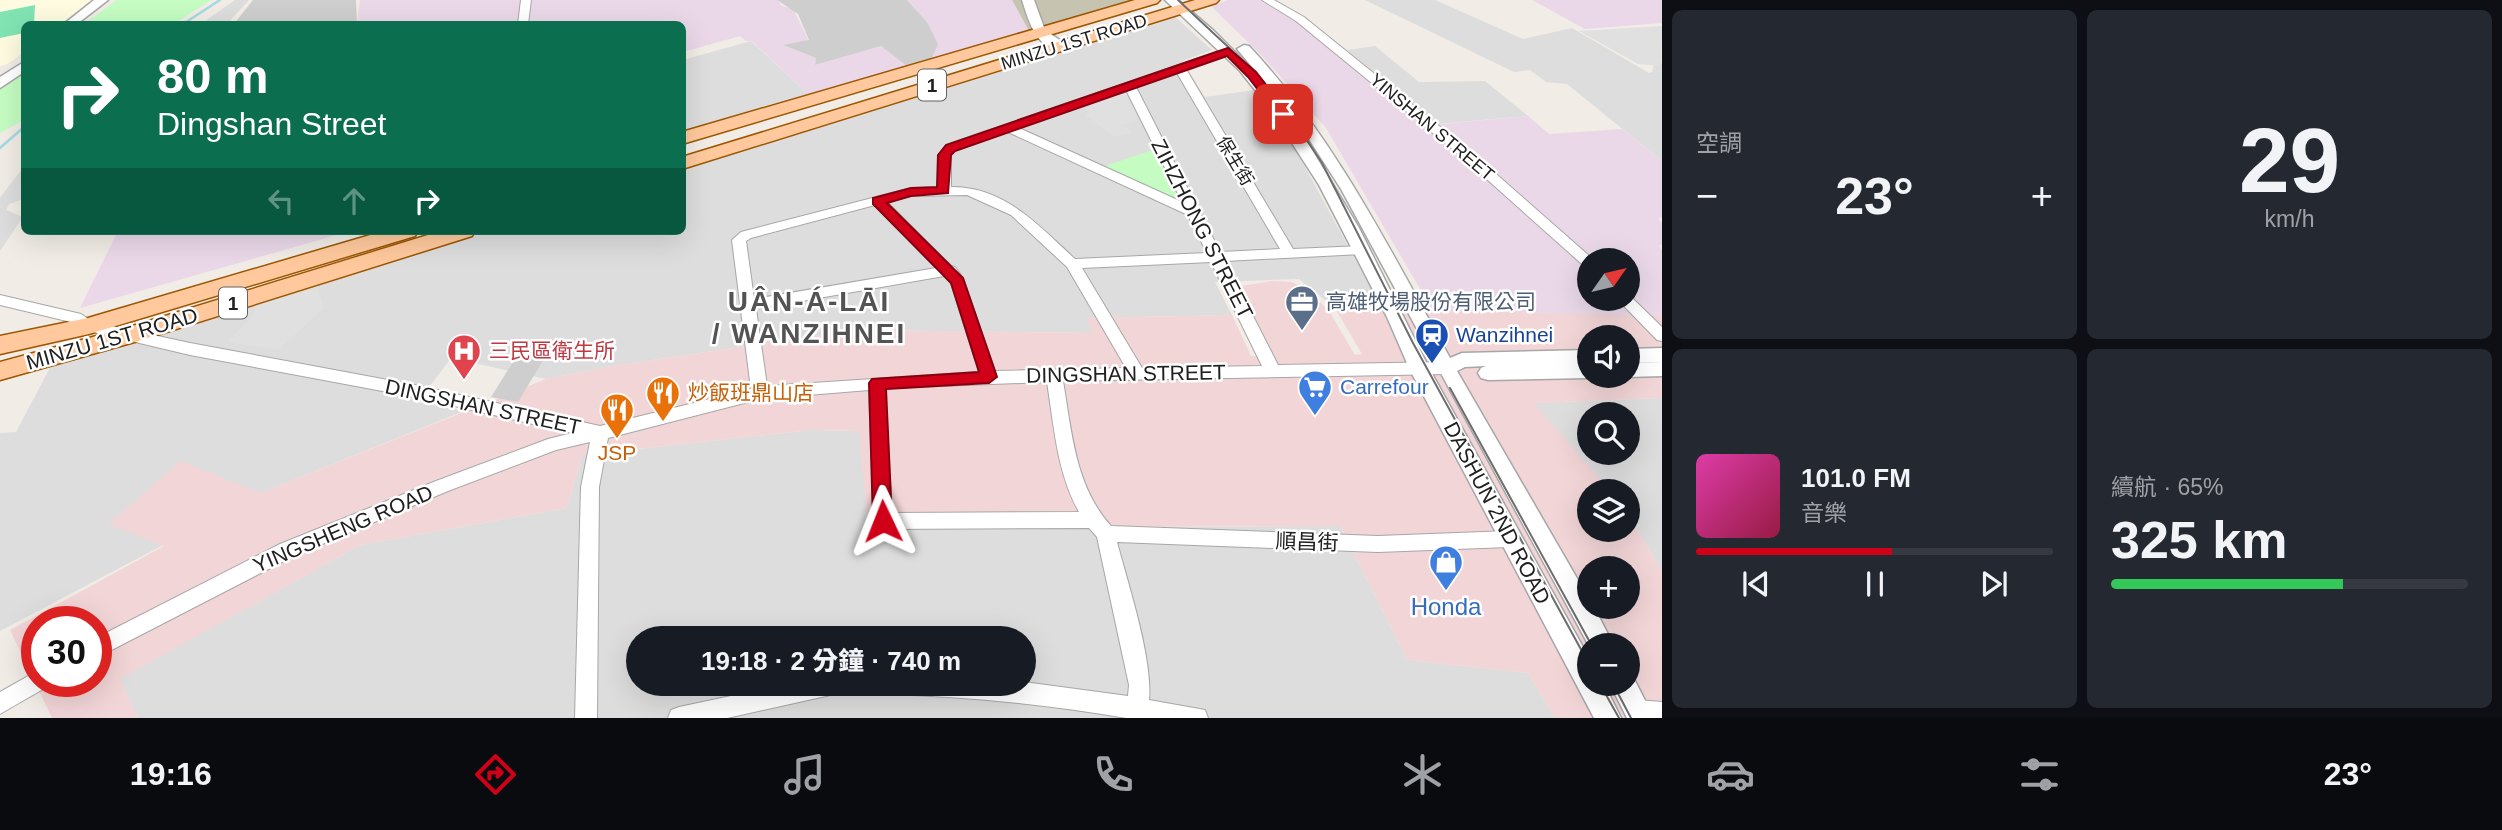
<!DOCTYPE html>
<html lang="zh-TW">
<meta charset="utf-8">
<style>
body{margin:0;font-family:Arial,"Noto Sans TC",sans-serif;background:#242831;color:#f1f3f6;height:100vh;display:flex;flex-direction:column;font-size:26px;white-space:nowrap}
*{box-sizing:border-box;margin:0}
p{font-size:23px;color:#9ea1a6}
.icon{flex:none;width:38px;height:38px;fill:none;stroke:currentColor;stroke-width:2;stroke-linecap:round;stroke-linejoin:round}
.map{position:relative;flex:1;overflow:hidden}
.details{display:flex;flex-direction:column;gap:10px;padding:10px;background:#0d0f14;width:840px}
.details>*{flex:none}
.top-card{position:absolute;left:21px;top:21px;width:665px;height:214px;border-radius:10px;box-shadow:0 7px 28px #0002;background:#0b6e4f;color:#fff;overflow:hidden}
.needle{width:46px;rotate:56deg}
.fabs{position:absolute;left:1577px;top:248px;display:grid;gap:14px}
.fabs a{display:grid;place-items:center;width:63px;height:63px;border-radius:50%;background:#171b24;box-shadow:0 7px 28px #0002;font-size:35px}
.speed{position:absolute;left:21px;top:606px;display:flex;gap:14px;font-size:35px;font-weight:700;text-align:center}
.speed>*{display:grid;place-content:center;width:91px;height:91px;border-radius:50%;background:#171b24;box-shadow:0 7px 28px #0002;line-height:1}
.speed .limit{border:10px solid #d22;background:#fff;color:#111}
.pin{position:absolute;display:grid;place-items:center;width:60px;height:60px;color:#fff;margin:-30px;border-radius:14px;box-shadow:0 4px 10px #0006}
.me{position:absolute;width:77px;margin:-38px;rotate:358deg;stroke-linejoin:round;filter:drop-shadow(0 0 5px #0008)}
.turn{display:flex;align-items:center;gap:24px;height:147px;padding:0 21px;font-size:32px}
.turn .icon{width:91px;height:91px;stroke-width:2.5}
.turn b{display:block;font-size:49px;line-height:60px}
.lanes{display:flex;align-items:center;height:66px;padding:0 21px;background:#0003;justify-content:center;gap:35px;direction:ltr}
.lanes .off{opacity:.35}
.big{font-size:52px;font-weight:800;line-height:1.1}
.details .tile{flex:1;display:flex;flex-direction:column;justify-content:center;gap:10px;min-width:0;padding:0 24px;border-radius:10px;background:#242831}
.details .dial{align-items:center;gap:0}
.dial b{font-size:91px;line-height:1}
.song{display:flex;align-items:center;gap:21px}
.cover{width:84px;height:84px;border-radius:10px;background:linear-gradient(135deg,hsl(320 70% 55%),hsl(340 70% 35%))}
.played{height:7px;border-radius:4px;background:linear-gradient(90deg,#d00018 55%,#363941 55%)}
.keys{display:flex;justify-content:space-around;direction:ltr}
.heat{display:flex;justify-content:space-between;align-items:center;font-size:38px;direction:ltr}
.charge{height:10px;border-radius:5px;background:linear-gradient(90deg,#34c759 65%,#363941 0)}
.details .tiles{flex:1;display:grid;gap:10px;grid-template-columns:repeat(2,1fr)}
.trip{position:absolute;left:626px;top:626px;width:410px;height:70px;border-radius:35px;background:#171b24;box-shadow:0 7px 28px #0002;font-weight:800;line-height:70px;text-align:center}
.tabs{display:flex;height:112px;justify-content:space-around;align-items:center;background:#090b0e;color:#9ea1a6}
.tabs .icon{width:49px;height:49px}
.tabs .current{color:#d00018}
.tabs b{font-size:32px;color:#f1f3f6}
main{display:flex;flex:1;min-height:0}
.map>svg:first-child{display:block}
</style>
<main>
<div class="map">
<svg width="1662" height="718" viewBox="0 0 1662 718">
<rect width="100%" height="100%" fill="#f1ece6"/>
<g fill="#dedddd" fill-rule="evenodd">
<polygon points="235,0 249,0 227,24 201,24"/>
<polygon points="1365,0 1435,0 1523,39 1572,28 1649,73 1652,72 1654,64 1662,63 1662,161 1567,84 1546,82 1530,70 1514,72"/>
<polygon points="1174,16 1212,50 1182,61 1205,97 1254,90 1272,106 1382,309 1335,308 1299,279 1215,282 1232,315 1087,318 1093,333 854,330 612,366 546,379 451,358 418,402 464,411 264,492 0,631 0,433 16,432 53,362 254,302 255,313 317,284 485,231 682,231 683,169"/>
<polygon points="751,41 809,95 683,132 683,60"/>
<polygon points="1375,46 1419,82 1485,81 1528,116 1436,124 1347,50"/>
<polygon points="24,166 24,199 9,204 6,210 23,217 0,251 0,198"/>
<path d="M1662,398V571L1628,515V492H1611L1533,403ZM1589,415H1628V453H1589Z"/>
<path d="M812,430L860,431L869,528L1340,526L1407,660L1528,673L1555,718H138L119,679L360,545L567,508L582,455ZM639,639H1024V684H639Z"/>
</g>
<path fill="#f2d5d7" fill-rule="evenodd" d="M1272,281L1291,282L1306,288L1329,311L1355,355L1362,354L1335,308L1662,315V398L1534,403L1611,492H1589V530H1628V515L1662,571V718H1555L1528,673L1407,660L1340,526L868,528L859,431L812,430L582,455L567,508L360,545L120,679L138,718H52L10,630L164,546L109,524L180,461L261,493L546,379L612,366L854,330L1092,333L1087,318L1232,315L1251,356H1273L1241,292L1242,286ZM1589,338H1628V376H1589ZM1589,569H1628V607H1589ZM37,621H96V681H37ZM1589,646H1628V684H1589Z"/>
<g fill="#ead8e9" fill-rule="evenodd">
<polygon points="360,0 777,0 782,6 793,9 809,41 783,45 816,58 815,65 881,46 907,66 809,95 752,41 746,41 740,36 683,52 682,24 357,24"/>
<polygon points="907,0 1012,0 1029,31 931,60 927,22"/>
<path d="M1228,0H1260L1297,22L1421,126L1528,116L1549,134L1622,129L1662,161V217L1658,219L1662,223V244L1659,246L1662,250V315L1433,311L1326,128L1264,58L1211,6ZM1589,261H1628V299H1589Z"/>
<polygon points="1532,0 1662,0 1662,23 1585,29"/>
<polygon points="118,231 351,231 80,308"/>
</g>
<polygon fill="#fffbe1" points="0,0 92,0 60,24 24,24 24,52 8,64 0,66"/>
<g fill="#cecece">
<polygon points="253,0 356,0 357,24 234,24"/>
<polygon points="777,0 907,0 927,22 938,44 931,60 907,66 881,46 815,65 816,58 783,45 809,40 798,14"/>
<polygon points="518,354 544,359 518,402 491,397"/>
</g>
<polygon fill="#c6c4b1" points="1012,0 1134,0 1029,31"/>
<g fill="#c4fcc2">
<polygon points="117,0 211,0 174,24 84,24"/>
<polygon points="24,70 24,120 0,133 0,88"/>
<polygon points="1150,151 1158,154 1178,196 1168,198 1109,171 1105,166"/>
</g>
<polygon fill="#81e3b2" points="35,5 34,24 24,24 24,33 0,38 0,12"/>
<g fill="#e0e0e0">
<polygon points="1662,26 1661,66 1638,64 1579,31"/>
<polygon points="1124,92 1129,93 1140,120 1123,125 1132,132 1115,137 1085,115 1090,113 1083,108"/>
<polygon points="317,284 324,308 278,350 228,342 254,314 254,302"/>
</g>
<g fill="none" stroke-linecap="round" stroke-linejoin="round">
<g stroke="#a5dae0" stroke-width="2.5">
<polyline points="183,24 220,0"/>
<polyline points="0,148 24,127"/>
</g>
<g stroke="#a7a7a7" stroke-width="2">
<g id="minor">
<polygon points="521,0 531,0 528,24 518,24"/>
<polygon points="1262,0 1274,0 1304,17 1470,151 1595,261 1589,261 1589,268 1584,266 1462,157 1296,21"/>
<path d="M1228,48L1232,49V53L1186,69L1293,249L1362,246L1369,250L1362,254L1225,261L1278,365L1446,362L1454,368L1446,374L1063,381C1072,433 1075,486 1111,526L1378,536L1509,531L1516,533L1518,539L1516,545L1509,547L1378,552L1117,542C1128,584 1153,659 1149,700L1205,710L1208,718C1182,718 1152,718 1126,718C1048,705 966,696 885,694L878,691L875,684H1024V682L1128,696L1129,685L1097,537L1089,528L883,529L876,526L874,521L869,390L760,399L608,438L599,487L597,718H575L581,487L590,442L556,450L448,491L294,556L96,658V638L280,544L436,481L548,439L572,433L420,398L190,355L89,331L71,322L0,305V295L81,314L93,322L190,343L420,386L600,426L751,389L732,240L741,232L911,188H938L939,155L946,145ZM1177,73L1280,249L1220,252L1136,87ZM1126,90L1182,202L1019,128ZM1008,132L1188,215L1207,253L1075,259C1039,226 1004,186 951,187V155L954,151ZM967,195L1011,215L1067,267L1126,368L995,371L963,278L955,267L951,266L887,202L911,196ZM875,205L936,268L754,299L746,241L751,238ZM1211,262L1262,366L1142,368L1082,268ZM944,276L951,283L979,372L767,386L756,309ZM1047,382C1054,426 1057,473 1079,512L892,513L885,388Z"/>
<polygon points="1628,294 1662,327 1662,341 1657,340 1621,303 1619,299 1628,299"/>
<polygon points="37,671 37,681 48,681 45,688 0,714 0,692"/>
<polygon points="787,684 845,684 842,691 835,694 727,718 668,718 671,710 679,707"/>
<polygon points="1638,700 1662,702 1662,718 1630,718 1627,711 1630,704"/>
</g>
</g>
<g stroke="#a7a7a7" stroke-width="3">
<g id="tertiary">
<polygon points="94,0 108,0 77,24 64,24"/>
<path d="M1022,0H1034L1045,30L1064,43V49C1037,53 1028,19 1022,0Z"/>
<polygon points="1165,0 1178,0 1214,31 1249,66 1309,145 1359,228 1430,370 1589,658 1589,684 1604,684 1621,718 1594,718 1410,370 1387,317 1319,185 1270,109 1240,71"/>
<path d="M1244,45L1249,46C1335,138 1389,248 1450,358L1462,353L1589,350V376H1595L1589,378L1488,380L1481,378L1478,373L1481,368L1486,366L1465,367L1457,371L1589,599V607H1594L1614,646H1589L1341,189L1296,119L1237,49Z"/>
<polygon points="24,62 24,72 0,88 0,77"/>
<polygon points="1662,348 1662,362 1628,363 1628,349"/>
<polygon points="1662,362 1662,376 1628,377 1625,376 1628,376 1628,363"/>
<polygon points="1628,673 1632,675 1654,718 1627,718 1610,684 1628,684"/>
</g>
</g>
<g stroke="#9c5600" stroke-width="3">
<g id="primary">
<polygon points="1135,0 1160,0 1157,3 682,144 682,132"/>
<polygon points="1195,0 1219,0 1216,3 682,169 682,157"/>
<polygon points="384,231 418,231 415,236 89,334 0,354 0,336 88,318"/>
<polygon points="441,231 475,231 472,236 138,341 0,380 0,362 126,328"/>
</g>
</g>
<use href="#minor" fill="#fff" fill-rule="evenodd"/>
<use href="#tertiary" fill="#fff" fill-rule="evenodd"/>
<use href="#primary" fill="#ffc99d" fill-rule="evenodd"/>
<g stroke="#6e6e6e" stroke-width="2">
<polyline points="1178,0 1256,73 1289,113 1322,163 1413,343 1589,664"/>
<polyline points="1450,388 1592,646"/>
<polyline points="1600,684 1619,718"/>
<polyline points="1613,684 1631,718"/>
</g>
</g>
<polygon fill="#d00018" stroke="#870010" stroke-width="2" points="1228,48 1256,72 1287,112 1287,117 1279,117 1248,77 1227,56 955,151 951,155 948,193 911,196 887,203 963,278 997,377 989,383 886,389 892,521 889,527 883,529 876,527 873,521 869,383 872,379 979,372 951,283 873,204 873,198 911,188 937,187 938,155 946,145"/>
<defs>
<g id="office-pin" transform="scale(1.75)"><path d="M0 17L-7.5 6A9.5 9.5 0 1 1 7.5 6Z" fill="#5c6f8a" stroke="#fff"/><path d="M-6-3h4V-5.5h4V-3h4V5H-6ZM-1-4.5V-3h2v-1.5ZM-6 0V1H6V0Z" fill="#fff"/></g>
<g id="station-pin" transform="scale(1.75)"><path d="M0 17L-7.5 6A9.5 9.5 0 1 1 7.5 6Z" fill="#1a4fb4" stroke="#fff"/><path d="M-3-6H3Q5-6 5-4V2Q5 4 3 4L4.5 6H3L1.5 4h-3L-3 6H-4.5L-3 4Q-5 4-5 2V-4Q-5-6-3-6ZM-3.5-4v3h7v-3ZM-3.5 1v1.5H-2V1ZM2 1v1.5H3.5V1Z" fill="#fff"/></g>
<g id="hospital-pin" transform="scale(1.75)"><path d="M0 17L-7.5 6A9.5 9.5 0 1 1 7.5 6Z" fill="#e0444e" stroke="#fff"/><path d="M-5-5h3v3.5h4V-5h3V5h-3V1.5h-4V5h-3Z" fill="#fff"/></g>
<g id="supermarket-pin" transform="scale(1.75)"><path d="M0 17L-7.5 6A9.5 9.5 0 1 1 7.5 6Z" fill="#3f7fe0" stroke="#fff"/><path d="M-6-5.5h2.5l.6 2H6L4.5 2H-2.5L-4.4-4H-6ZM-1.5 3.2a1.3 1.3 0 1 0 .1 0ZM3 3.2a1.3 1.3 0 1 0 .1 0Z" fill="#fff"/></g>
<g id="restaurant-pin" transform="scale(1.75)"><path d="M0 17L-7.5 6A9.5 9.5 0 1 1 7.5 6Z" fill="#e8710a" stroke="#fff"/><path d="M-5-6h1v4h1v-4h1v4h1v-4h1v5L-1.5 .5V6h-2V.5L-5-1ZM5-6V6H3V1.5H1.5Q1.5-4 5-6Z" fill="#fff"/></g>
<g id="shop-pin" transform="scale(1.75)"><path d="M0 17L-7.5 6A9.5 9.5 0 1 1 7.5 6Z" fill="#3f7fe0" stroke="#fff"/><path d="M-5-2.5h2.3a2.7 3.5 0 0 1 5.4 0H5L5.5 6h-11ZM-1.5-2.5h3a1.5 2.3 0 0 0-3 0Z" fill="#fff"/></g>
</defs>
<g fill-rule="evenodd">
<use href="#office-pin" x="1302" y="302"/>
<use href="#station-pin" x="1432" y="335"/>
<use href="#hospital-pin" x="464" y="351"/>
<use href="#supermarket-pin" x="1315" y="387"/>
<use href="#restaurant-pin" x="663" y="393"/>
<use href="#restaurant-pin" x="617" y="410"/>
<use href="#shop-pin" x="1446" y="562"/>
</g>
<g text-anchor="middle" stroke-width="5" stroke-linejoin="round" paint-order="stroke">
<g font-size="18" fill="#202020" stroke="#fff">
<text transform="translate(1074 42) rotate(-17)" y="6">MINZU 1ST ROAD</text>
<text transform="translate(1432 127) rotate(40)" y="6">YINSHAN STREET</text>
<text transform="translate(1235 161) rotate(59)" y="6">保生街</text>
</g>
<g fill="#fff" stroke="#636363" stroke-width="2">
<rect x="918" y="69.5" width="28" height="31" rx="5"/>
<rect x="219" y="287.5" width="28" height="31" rx="5"/>
</g>
<g font-size="19" font-weight="bold" fill="#202020">
<text x="932" y="92">1</text>
<text x="233" y="310">1</text>
</g>
<g font-size="21" fill="#202020" stroke="#fff">
<text transform="translate(1202 229) rotate(63)" y="7">ZIHZHONG STREET</text>
<text transform="translate(112 339) rotate(-16)" y="7">MINZU 1ST ROAD</text>
<text transform="translate(1126 374) rotate(-1)" y="7">DINGSHAN STREET</text>
<text transform="translate(483 407) rotate(12)" y="7">DINGSHAN STREET</text>
<text transform="translate(1497 513) rotate(62)" y="7">DASHUN 2ND ROAD</text>
<text transform="translate(343 529) rotate(-23)" y="7">YINGSHENG ROAD</text>
<text transform="translate(1307 542) rotate(2)" y="7">順昌街</text>
</g>
<g font-size="21" fill="#4e5e75" stroke="#fff" text-anchor="start">
<text x="1326" y="309">高雄牧場股份有限公司</text>
</g>
<g font-size="21" fill="#164399" stroke="#fff" text-anchor="start">
<text x="1456" y="342">Wanzihnei</text>
</g>
<g font-size="21" fill="#be3a42" stroke="#fff" text-anchor="start">
<text x="489" y="358">三民區衛生所</text>
</g>
<g font-size="21" fill="#366cbe" stroke="#fff" text-anchor="start">
<text x="1340" y="394">Carrefour</text>
</g>
<g font-size="21" fill="#c56008" stroke="#fff" text-anchor="start">
<text x="688" y="400">炒飯班鼎山店</text>
<text x="617" y="460" text-anchor="middle">JSP</text>
</g>
<g font-size="24" fill="#366cbe" stroke="#fff">
<text x="1446" y="615">Honda</text>
</g>
<g font-size="28" font-weight="bold" letter-spacing="2" fill="#535353" stroke="#fff">
<text x="809" y="311">UÂN-Á-LĀI<tspan x="809" dy="32">/ WANZIHNEI</tspan></text>
</g>
</g>
</svg>
<div class="fabs">
<a><svg class="needle" viewBox="-14 -14 28 28"><path d="M0-13l5 13h-10z" fill="#e53935"/><path d="M0 13l5-13h-10z" fill="#9ea1a6"/></svg></a>
<a><svg class="icon" aria-label="sound" viewBox="0 0 24 24"><path d="M4 9h4l5-4v14l-5-4H4zM17 9q2 3 0 6"/></svg></a>
<a><svg class="icon" aria-label="search" viewBox="0 0 24 24"><circle cx="10" cy="10" r="6"/><path d="M15 15l6 6"/></svg></a>
<a><svg class="icon" aria-label="layers" viewBox="0 0 24 24"><path d="M12 4l9 5-9 5-9-5zM3 14l9 5 9-5"/></svg></a>
<a>+</a>
<a>−</a>
</div>
<div class="speed"><div class="limit">30</div></div>
<div class="pin" style="left:1283px;top:114px;background:#d93025"><svg class="icon" aria-label="arrive" viewBox="0 0 24 24"><path d="M6 21V4h12l-3 4 3 4H6"/></svg></div>
<svg class="me" style="left:883px;top:521px" viewBox="-20 -20 40 40"><path d="M0-17L14 15 0 8-14 15z" fill="#d00018" stroke="#fff" stroke-width="4"/></svg>
<div class="trip">19:18 · 2 分鐘 · 740 m</div>
<div class="top-card">
<div class="turn"><svg class="icon" aria-label="right" viewBox="0 0 24 24"><path d="M7 20v-9h11M14 6l5 5-5 5"/></svg><div><b>80 m</b>Dingshan Street</div></div>
<div class="lanes"><svg class="icon off" aria-label="left" viewBox="0 0 24 24"><path d="M17 20v-9H6M10 6l-5 5 5 5"/></svg><svg class="icon off" aria-label="ahead" viewBox="0 0 24 24"><path d="M12 20V5M6 11l6-6 6 6"/></svg><svg class="icon" aria-label="right" viewBox="0 0 24 24"><path d="M7 20v-9h11M14 6l5 5-5 5"/></svg></div>
</div>
</div>
<section class="details">
<div class="tiles">
<div class="tile"><p>空調</p>
<div class="heat"><a>−</a><b class="big">23°</b><a>+</a></div>
</div>
<div class="tile dial"><b>29</b><p>km/h</p></div>
<div class="tile">
<div class="song"><i class="cover"></i><div><b>101.0 FM</b><p>音樂</p></div></div>
<div class="played"></div>
<div class="keys"><svg class="icon" aria-label="previous" viewBox="0 0 24 24"><path d="M18 5L8 12l10 7zM5 5v14"/></svg><svg class="icon" aria-label="pause" viewBox="0 0 24 24"><path d="M8 5v14M16 5v14"/></svg><svg class="icon" aria-label="next" viewBox="0 0 24 24"><path d="M6 5l10 7-10 7zM19 5v14"/></svg></div>
</div>
<div class="tile"><p>續航 · 65%</p><b class="big">325 km</b><div class="charge"></div></div>
</div>
</section>
</main>
<nav class="tabs">
<b>19:16</b>
<svg class="icon current" aria-label="directions" viewBox="0 0 24 24"><path d="M12 3l9 9-9 9-9-9zM9 14v-3h6M13 9l2 2-2 2"/></svg>
<svg class="icon" aria-label="music" viewBox="0 0 24 24"><path d="M9 18V5l10-2v13"/><circle cx="6" cy="18" r="3"/><circle cx="16" cy="16" r="3"/></svg>
<svg class="icon" aria-label="phone" viewBox="0 0 24 24"><path d="M5 4h4l2 5-3 2q2 4 5 5l2-3 5 2v4C11 20 4 13 5 4z"/></svg>
<svg class="icon" aria-label="climate" viewBox="0 0 24 24"><path d="M12 3v18M4 7l16 10M4 17L20 7"/></svg>
<svg class="icon" aria-label="car" viewBox="0 0 24 24"><path d="M5 17H2v-5l4-1 3-4h7l3 4 3 1v5h-3M9 17h6M6 11h13"/><circle cx="7" cy="17" r="2"/><circle cx="17" cy="17" r="2"/></svg>
<svg class="icon" aria-label="filters" viewBox="0 0 24 24"><path d="M4 7h16M4 17h16"/><circle cx="9" cy="7" r="2"/><circle cx="15" cy="17" r="2"/></svg>
<b>23°</b>
</nav>
